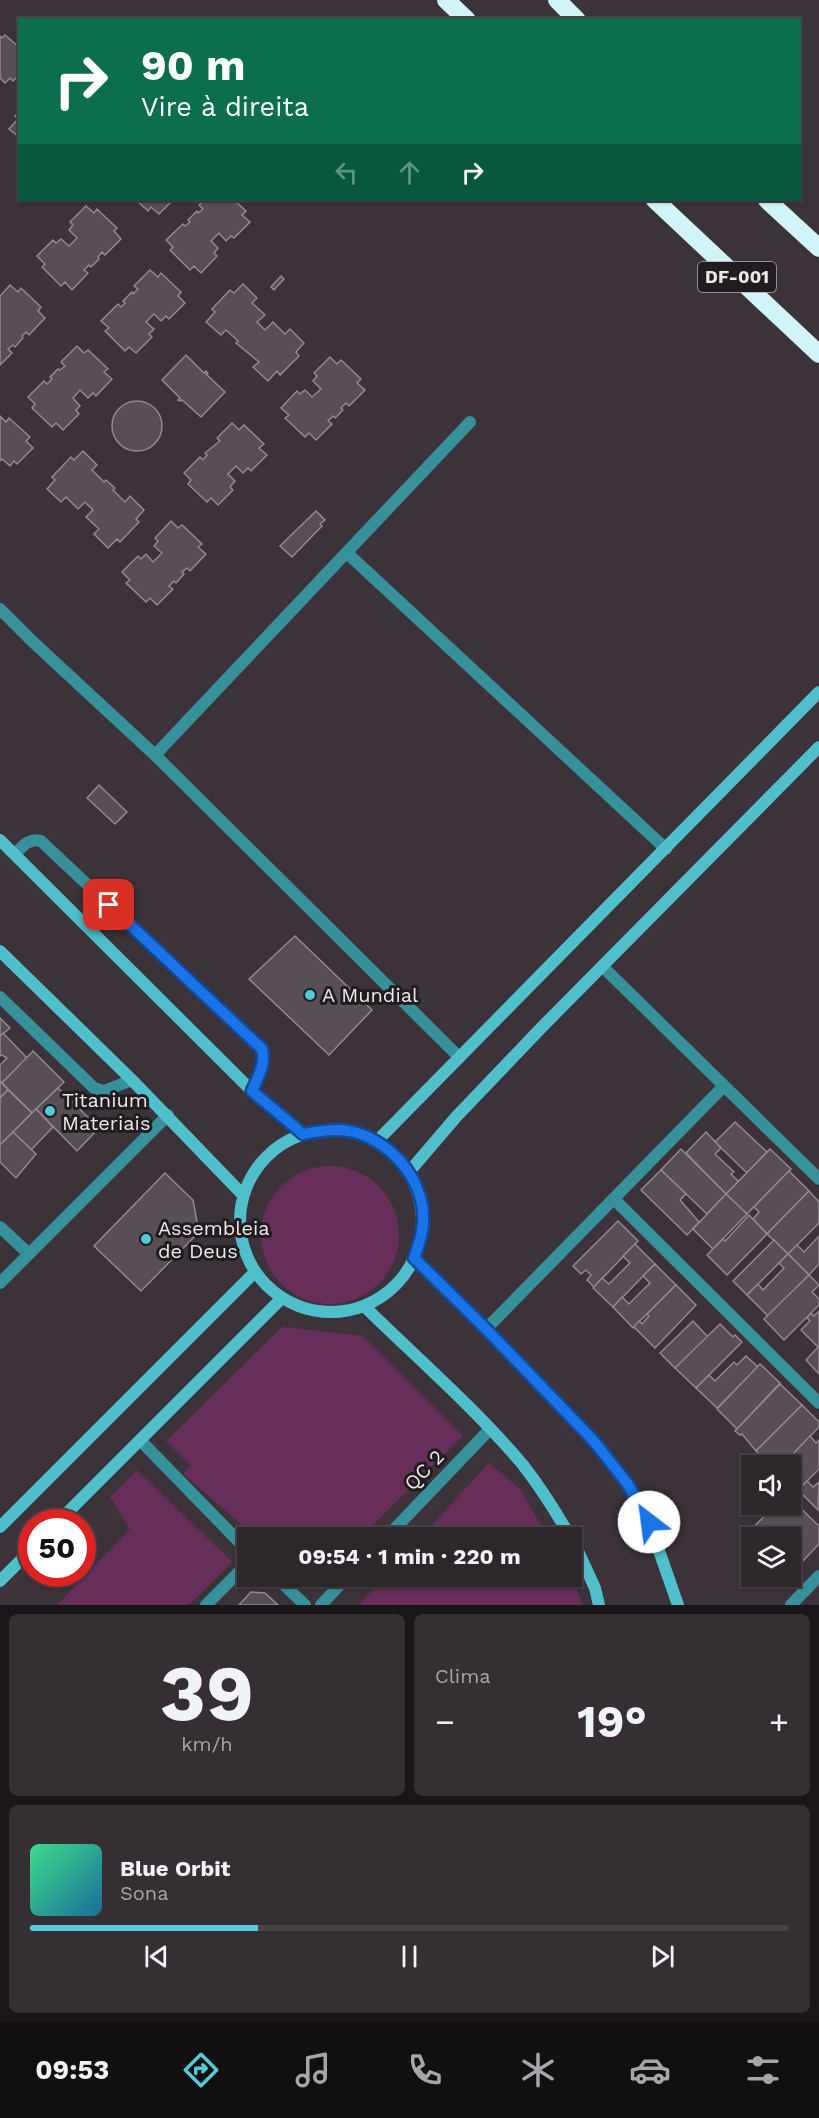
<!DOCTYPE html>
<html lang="pt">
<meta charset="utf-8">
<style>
body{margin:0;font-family:"Work Sans",sans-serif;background:#352e33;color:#f1f3f6;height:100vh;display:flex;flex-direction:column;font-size:22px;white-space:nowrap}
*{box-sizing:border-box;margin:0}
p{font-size:20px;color:#a7a5a9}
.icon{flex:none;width:33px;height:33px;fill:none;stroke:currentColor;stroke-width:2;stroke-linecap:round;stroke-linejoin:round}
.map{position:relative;height:1605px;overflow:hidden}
.details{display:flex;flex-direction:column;gap:9px;padding:9px;background:#191518;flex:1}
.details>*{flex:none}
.banner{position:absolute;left:18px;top:18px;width:783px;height:183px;border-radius:0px;box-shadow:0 2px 4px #0004,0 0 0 2px #484347;background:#0b6e4f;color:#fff;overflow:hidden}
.fabs{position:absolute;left:741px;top:1455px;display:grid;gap:12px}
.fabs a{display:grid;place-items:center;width:60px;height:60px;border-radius:0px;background:#2d262b;box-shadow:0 2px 4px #0004,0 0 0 2px #484347;font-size:30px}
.speed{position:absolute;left:18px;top:1509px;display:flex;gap:12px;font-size:30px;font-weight:700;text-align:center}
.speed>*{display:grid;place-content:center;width:78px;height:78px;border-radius:50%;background:#2d262b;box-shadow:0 2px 4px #0004,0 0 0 2px #484347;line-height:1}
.speed .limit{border:9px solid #d22;background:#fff;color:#111}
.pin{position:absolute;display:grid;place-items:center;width:51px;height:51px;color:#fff;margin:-26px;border-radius:12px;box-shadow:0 3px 9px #0006}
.me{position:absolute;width:66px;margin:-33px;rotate:330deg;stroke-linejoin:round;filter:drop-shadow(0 0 4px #0008)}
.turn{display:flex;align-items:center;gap:21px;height:126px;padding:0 24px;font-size:27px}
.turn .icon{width:78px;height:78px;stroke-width:2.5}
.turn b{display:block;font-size:42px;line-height:51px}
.lanes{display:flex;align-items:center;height:57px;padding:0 24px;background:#0003;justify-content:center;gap:30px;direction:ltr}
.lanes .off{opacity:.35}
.big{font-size:45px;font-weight:700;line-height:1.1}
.details .tile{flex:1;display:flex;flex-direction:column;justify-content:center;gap:9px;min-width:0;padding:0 21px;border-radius:9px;background:#352e33}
.details .dial{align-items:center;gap:0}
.dial b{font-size:78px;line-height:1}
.song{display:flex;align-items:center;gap:18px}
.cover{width:72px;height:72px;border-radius:9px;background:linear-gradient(135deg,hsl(150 70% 55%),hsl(200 70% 35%))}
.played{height:6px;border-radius:3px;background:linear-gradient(90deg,#52cbd8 30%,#484347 30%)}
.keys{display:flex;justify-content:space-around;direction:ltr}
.heat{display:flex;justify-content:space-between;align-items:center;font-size:33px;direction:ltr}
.details .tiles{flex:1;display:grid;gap:9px;grid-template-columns:1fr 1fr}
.tile:last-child{grid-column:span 2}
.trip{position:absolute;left:237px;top:1527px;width:345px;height:60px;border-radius:0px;background:#2d262b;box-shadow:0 2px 4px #0004,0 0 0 2px #484347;font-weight:700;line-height:60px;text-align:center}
.tab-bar{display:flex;height:96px;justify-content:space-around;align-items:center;background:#120f11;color:#a7a5a9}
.tab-bar .icon{width:42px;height:42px}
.tab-bar .current{color:#52cbd8}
.tab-bar b{font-size:27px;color:#f1f3f6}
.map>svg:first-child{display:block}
</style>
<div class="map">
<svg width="819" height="1605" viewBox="0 0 819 1605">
<rect width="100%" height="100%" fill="#3c3239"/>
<g fill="#662e59">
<circle cx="330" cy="1235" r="69"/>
<polygon points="282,1327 363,1336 463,1436 361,1537 256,1537 183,1474 191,1466 166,1441"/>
<polygon points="489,1463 520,1489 548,1537 421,1537"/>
<polygon points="137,1470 232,1562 189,1605 57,1605 130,1529 110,1497"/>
<polygon points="385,1576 571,1577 576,1586 582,1605 359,1605"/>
</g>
<g fill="#584e55" stroke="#93888f" stroke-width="1.5">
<polygon points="5,35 20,48 20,74 13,81 10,78 5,83 0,78 0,36 2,38"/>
<polygon points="20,111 20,138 9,129 18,119 15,116"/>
<polygon points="136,200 173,200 159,214 151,207 148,211"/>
<polygon points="205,200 234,200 246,211 242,215 250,222 234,238 231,236 226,241 219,233 211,241 218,248 214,253 217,256 201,273 194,266 190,270 170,250 173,247 166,240 183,224 185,226 190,222 188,220 197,211 198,213 203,209 199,205"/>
<polygon points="86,206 94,213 97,209 117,228 114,231 121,239 105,255 102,252 98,257 99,259 91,267 89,265 84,270 88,273 72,290 65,282 61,286 42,267 45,264 37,256 53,240 56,243 61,239 69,246 77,238 69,230 73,225 70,222"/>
<polygon points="150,270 158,277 161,273 181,292 178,296 185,303 169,319 166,316 161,321 154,314 146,322 154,329 149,334 152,337 136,353 129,347 125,351 105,331 109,328 101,321 118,304 121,307 125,303 123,301 132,292 133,294 138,289 134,286"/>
<polygon points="281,276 284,279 274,290 271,287"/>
<polygon points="243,284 257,298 252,303 265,315 257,322 265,330 273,322 285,334 290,329 304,343 296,352 299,356 280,375 277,371 268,381 253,367 259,362 236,343 238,341 226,330 221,335 206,322 215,312 212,309 230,290 234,293"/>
<polygon points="10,285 18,292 21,288 41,307 38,311 45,318 29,335 26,332 22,336 23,338 15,347 13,345 8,349 12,353 0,365 0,296"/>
<polygon points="77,346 84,353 88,350 108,369 104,372 112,379 96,396 93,393 88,398 80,390 73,398 80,406 76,410 79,414 63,430 56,423 52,427 32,408 35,404 28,397 44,381 47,384 52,379 50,377 58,369 60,370 65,366 61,362"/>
<polygon points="186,355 204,373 206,371 208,373 206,374 225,392 201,417 182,400 180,401 178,400 180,398 162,380"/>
<polygon points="330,357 337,364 341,360 361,379 357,383 365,390 349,406 346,403 341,408 343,410 335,418 333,416 328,421 332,424 316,440 309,433 305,437 285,418 289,415 281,408 297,391 300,394 305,390 312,397 321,389 313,381 317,376 314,373"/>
<circle cx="137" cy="426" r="25"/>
<polygon points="0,416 6,422 9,418 30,437 26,441 33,448 17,464 14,461 10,466 2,459 0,461"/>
<polygon points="232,423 239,430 244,425 264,444 259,448 267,455 251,471 248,468 243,473 236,466 228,474 235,481 230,487 233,490 218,505 211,498 207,502 188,484 191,480 184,473 200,457 203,460 207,455 205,453 220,441 217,438"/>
<polygon points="83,451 97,465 92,470 104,482 106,480 115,488 113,490 125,502 130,496 144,510 136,519 139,522 120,542 117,539 108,548 94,534 99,529 86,517 93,510 85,502 78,509 66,497 61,502 47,489 55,480 52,477 71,457 74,460"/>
<polygon points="316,511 325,520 320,524 322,526 292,557 280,546"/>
<polygon points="171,521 178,528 182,525 202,544 198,547 206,554 190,571 187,568 182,572 184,574 176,583 174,581 169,586 173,589 157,605 150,598 146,602 126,583 130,580 122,572 138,556 141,559 146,554 153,562 162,553 154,546 158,541 155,538"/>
<polygon points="99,785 127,812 115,824 87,798"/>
<polygon points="295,936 372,1010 329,1055 249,979"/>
<polygon points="0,1018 10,1028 0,1036"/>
<polygon points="3,1033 27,1058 2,1083 0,1081 0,1065 7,1058 2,1055 0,1056 0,1036"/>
<polygon points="33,1051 64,1082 32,1113 2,1083"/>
<polygon points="1,1082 8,1090 0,1098 0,1083"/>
<polygon points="58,1088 99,1128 77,1151 36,1109"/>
<polygon points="8,1090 32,1113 0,1145 0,1098"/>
<polygon points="36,1109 53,1127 31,1150 13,1132"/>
<polygon points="735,1122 767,1152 747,1173 715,1142"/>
<polygon points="13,1132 36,1154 16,1178 0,1162 0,1145"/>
<polygon points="706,1132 721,1148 715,1154 734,1172 731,1174 739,1182 726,1194 686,1153"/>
<polygon points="681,1149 726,1194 707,1214 661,1170"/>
<polygon points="770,1149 791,1169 747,1214 726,1194"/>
<polygon points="661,1170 686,1194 680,1200 699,1222 687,1235 641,1190"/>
<polygon points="789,1171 809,1191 767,1234 753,1219 759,1212 754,1207"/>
<polygon points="165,1173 193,1200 199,1232 141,1291 94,1246"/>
<polygon points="809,1191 819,1202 819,1223 788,1254 767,1234"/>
<polygon points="726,1194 747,1214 713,1249 693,1229"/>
<polygon points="749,1215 767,1234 727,1275 707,1255 723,1239 725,1241 729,1237"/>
<polygon points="618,1221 638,1241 594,1287 587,1280 591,1275 586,1270 581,1274 573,1266"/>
<polygon points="819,1236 819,1264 809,1275 788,1254 797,1245 804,1252"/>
<polygon points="774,1240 788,1254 747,1295 733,1281"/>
<polygon points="635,1244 655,1264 613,1307 593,1288 602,1278 609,1284 630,1263 623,1256"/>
<polygon points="788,1254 809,1275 768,1316 747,1295 758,1284 763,1290 784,1268 779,1263"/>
<polygon points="655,1264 676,1285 633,1328 613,1307 622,1297 629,1304 650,1283 643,1276"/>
<polygon points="809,1275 819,1285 812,1292 819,1299 819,1305 784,1340 764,1319"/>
<polygon points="676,1285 696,1305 655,1348 634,1327 639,1321 642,1324 649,1316 647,1314"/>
<polygon points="819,1311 819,1346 818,1347 801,1330 810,1321 807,1318 811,1313 814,1316"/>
<polygon points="693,1321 708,1337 675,1368 660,1353"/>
<polygon points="720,1324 733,1337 735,1335 742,1342 696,1388 675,1368"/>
<polygon points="819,1346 819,1374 806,1360"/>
<polygon points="746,1356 758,1367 717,1408 696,1388 709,1375 715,1381 734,1362 737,1365"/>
<polygon points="760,1364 780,1383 737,1429 717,1409"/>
<polygon points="780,1384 802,1405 756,1451 742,1434 740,1435 735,1431"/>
<polygon points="802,1405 819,1422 819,1427 782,1466 771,1466 756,1451"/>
<polygon points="810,1436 816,1443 819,1440 819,1469 799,1489 790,1480 790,1466 786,1466 794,1457 792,1455"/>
<polygon points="807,1481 813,1487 819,1482 818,1510 798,1490"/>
<polygon points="790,1498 819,1526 819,1544 800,1564 790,1555 790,1538 757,1538 750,1531 776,1504 790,1504"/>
<polygon points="251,1592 265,1593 278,1605 239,1605"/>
</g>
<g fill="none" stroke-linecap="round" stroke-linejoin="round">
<g stroke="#37919a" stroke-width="12">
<path d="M15,854C23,846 29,838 41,841L262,1049C265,1064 258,1077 252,1091"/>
<polyline points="0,997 94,1088 104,1091 132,1080"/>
</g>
<g stroke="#37919a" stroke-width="12">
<polyline points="347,553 666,849"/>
<polyline points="0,609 32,641 155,755 459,1057"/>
<polyline points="155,755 470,422"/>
<polyline points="603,967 819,1179"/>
<polyline points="615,1200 819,1403"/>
<polyline points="0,1227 29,1254"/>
<polyline points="0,1283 168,1115"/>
<polyline points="486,1329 724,1086"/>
<polyline points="140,1440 248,1551"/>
<polyline points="386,1538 490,1429"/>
<polyline points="275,1576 305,1605"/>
<polyline points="206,1605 248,1563"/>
<polyline points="321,1605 348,1576"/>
<polyline points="791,1605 819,1576"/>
</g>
<g stroke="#4fc0cb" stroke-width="12">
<polyline points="0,840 252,1091 303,1134"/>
<polyline points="0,951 132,1080 243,1195"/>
<circle cx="331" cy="1221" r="91"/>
<polyline points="377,1141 819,692"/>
<polyline points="409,1172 456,1117 542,1027 819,747"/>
<polyline points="414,1258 486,1329 592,1439 627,1483 649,1522 678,1605"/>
<path d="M364,1306C416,1357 476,1409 523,1465C541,1488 556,1512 571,1538"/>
<polyline points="58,1522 282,1298"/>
<polyline points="0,1527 255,1272"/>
<polyline points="572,1538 595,1588 599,1605"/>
<polyline points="0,1581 32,1549"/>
</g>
<g stroke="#d0f4f8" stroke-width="18">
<polyline points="446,0 467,20"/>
<polyline points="557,0 577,20"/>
<polyline points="655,200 819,354"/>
<polyline points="767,200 819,248"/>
</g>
</g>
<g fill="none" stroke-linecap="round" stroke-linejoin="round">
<g stroke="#114b97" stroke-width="15">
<path id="route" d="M109,905L262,1049C266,1064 258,1077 252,1091L303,1134C320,1131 337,1128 354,1132C395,1143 430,1187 422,1231C421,1240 417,1249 414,1258L486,1329L592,1439L627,1483L649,1522"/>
</g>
<use href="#route" stroke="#1a73e8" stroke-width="10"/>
</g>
<g fill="#52cbd8" stroke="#201c1f" stroke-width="2">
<circle cx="310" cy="995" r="6"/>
<circle cx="50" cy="1111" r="6"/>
<circle cx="146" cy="1239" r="6"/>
</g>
<g text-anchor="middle" stroke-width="6" stroke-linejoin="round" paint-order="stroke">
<rect fill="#201c1f" stroke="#b0aaae" stroke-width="1.5" x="698" y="262" width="78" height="30" rx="4.5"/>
<g font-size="18" font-weight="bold" fill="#ede7eb">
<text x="737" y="283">DF-001</text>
</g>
<g font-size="20" fill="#ede7eb" stroke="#201c1f" text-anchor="start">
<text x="322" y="1002">A Mundial</text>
<text x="62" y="1107">Titanium<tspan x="62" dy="23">Materiais</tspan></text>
<text x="158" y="1235">Assembleia<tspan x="158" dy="23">de Deus</tspan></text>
</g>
<g font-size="20" fill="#ede7eb" stroke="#201c1f">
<text transform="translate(424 1470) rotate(-46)" y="7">QC 2</text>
</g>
</g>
</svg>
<div class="fabs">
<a><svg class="icon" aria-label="sound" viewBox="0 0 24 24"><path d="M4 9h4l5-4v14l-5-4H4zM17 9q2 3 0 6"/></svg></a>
<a><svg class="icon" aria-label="layers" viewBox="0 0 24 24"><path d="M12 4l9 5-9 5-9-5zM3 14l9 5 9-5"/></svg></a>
</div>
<div class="speed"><div class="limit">50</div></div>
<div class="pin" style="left:109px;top:905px;background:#d93025"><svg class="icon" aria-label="arrive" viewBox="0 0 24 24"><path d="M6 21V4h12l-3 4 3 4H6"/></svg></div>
<svg class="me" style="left:649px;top:1522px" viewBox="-20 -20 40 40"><circle r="19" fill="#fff"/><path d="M0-13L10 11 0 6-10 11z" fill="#1a73e8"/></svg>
<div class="trip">09:54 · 1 min · 220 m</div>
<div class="banner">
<div class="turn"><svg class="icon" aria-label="right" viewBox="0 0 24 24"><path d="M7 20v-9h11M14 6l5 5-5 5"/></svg><div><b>90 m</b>Vire à direita</div></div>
<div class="lanes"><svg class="icon off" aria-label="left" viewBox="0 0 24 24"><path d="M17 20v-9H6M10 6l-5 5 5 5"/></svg><svg class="icon off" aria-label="ahead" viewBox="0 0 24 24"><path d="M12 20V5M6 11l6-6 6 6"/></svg><svg class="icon" aria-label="right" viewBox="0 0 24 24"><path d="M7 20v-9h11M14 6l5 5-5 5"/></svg></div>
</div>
</div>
<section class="details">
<div class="tiles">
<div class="tile dial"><b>39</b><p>km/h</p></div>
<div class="tile"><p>Clima</p>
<div class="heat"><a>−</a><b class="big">19°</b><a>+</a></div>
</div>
<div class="tile">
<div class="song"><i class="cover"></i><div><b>Blue Orbit</b><p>Sona</p></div></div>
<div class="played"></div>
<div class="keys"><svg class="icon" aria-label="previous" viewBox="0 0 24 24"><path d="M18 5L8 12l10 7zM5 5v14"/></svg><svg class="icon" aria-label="pause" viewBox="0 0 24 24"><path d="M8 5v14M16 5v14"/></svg><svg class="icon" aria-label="next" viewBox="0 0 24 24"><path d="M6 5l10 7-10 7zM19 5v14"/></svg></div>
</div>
</div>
</section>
<nav class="tab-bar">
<b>09:53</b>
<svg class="icon current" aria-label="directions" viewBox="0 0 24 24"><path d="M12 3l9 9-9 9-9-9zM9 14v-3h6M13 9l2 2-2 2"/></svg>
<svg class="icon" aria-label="music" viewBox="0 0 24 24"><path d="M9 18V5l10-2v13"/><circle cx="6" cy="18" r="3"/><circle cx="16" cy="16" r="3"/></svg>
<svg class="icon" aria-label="phone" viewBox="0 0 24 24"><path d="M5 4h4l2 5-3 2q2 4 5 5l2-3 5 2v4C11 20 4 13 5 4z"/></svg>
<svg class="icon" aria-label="climate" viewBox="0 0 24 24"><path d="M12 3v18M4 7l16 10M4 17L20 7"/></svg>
<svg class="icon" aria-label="car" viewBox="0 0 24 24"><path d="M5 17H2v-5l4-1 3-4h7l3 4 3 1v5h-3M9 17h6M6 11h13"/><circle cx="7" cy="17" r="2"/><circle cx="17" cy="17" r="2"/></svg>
<svg class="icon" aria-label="filters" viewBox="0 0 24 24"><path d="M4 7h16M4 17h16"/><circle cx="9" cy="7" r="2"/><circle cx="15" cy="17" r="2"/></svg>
</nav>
